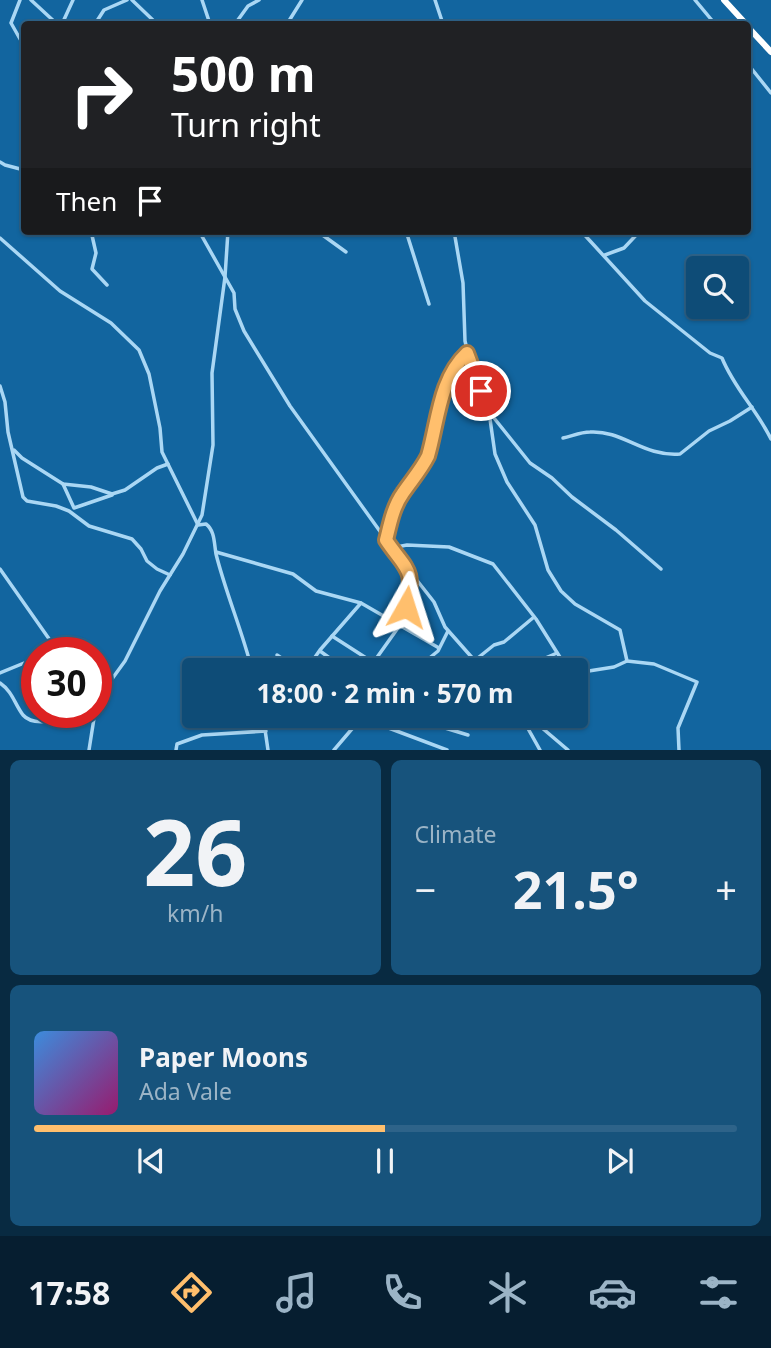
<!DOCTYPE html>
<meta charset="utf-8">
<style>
body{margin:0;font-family:"Noto Sans",sans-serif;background:#17537c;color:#f1f3f6;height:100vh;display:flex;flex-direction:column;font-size:26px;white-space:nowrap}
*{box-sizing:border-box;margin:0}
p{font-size:23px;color:#9bb4c6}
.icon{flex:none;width:38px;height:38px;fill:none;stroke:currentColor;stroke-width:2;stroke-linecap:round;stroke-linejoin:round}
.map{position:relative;height:750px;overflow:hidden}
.panel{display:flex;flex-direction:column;gap:10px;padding:10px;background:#082a41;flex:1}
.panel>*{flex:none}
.top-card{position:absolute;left:21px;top:21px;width:730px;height:214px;border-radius:7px;box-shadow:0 2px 5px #0004,0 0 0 2px #2e6389;background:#202124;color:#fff;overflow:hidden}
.buttons{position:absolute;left:686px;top:256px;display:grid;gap:14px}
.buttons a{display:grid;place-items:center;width:63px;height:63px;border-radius:7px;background:#0e4c77;box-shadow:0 2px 5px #0004,0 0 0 2px #2e6389;font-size:35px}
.speed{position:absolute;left:21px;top:637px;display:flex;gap:14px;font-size:35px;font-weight:700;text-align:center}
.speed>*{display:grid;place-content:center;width:91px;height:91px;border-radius:50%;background:#0e4c77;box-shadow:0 2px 5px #0004,0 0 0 2px #2e6389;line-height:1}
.speed .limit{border:10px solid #d22;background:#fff;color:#111}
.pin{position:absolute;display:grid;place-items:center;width:60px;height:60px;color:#fff;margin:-30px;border:4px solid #fff;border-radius:50%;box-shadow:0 2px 7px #0007}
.me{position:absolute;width:77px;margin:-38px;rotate:6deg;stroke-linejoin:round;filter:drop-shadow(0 0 5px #0008)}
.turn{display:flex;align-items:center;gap:24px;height:147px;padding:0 35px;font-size:32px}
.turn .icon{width:91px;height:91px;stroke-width:2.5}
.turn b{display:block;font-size:49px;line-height:60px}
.then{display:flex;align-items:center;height:66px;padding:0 35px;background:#0003;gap:14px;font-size:26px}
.big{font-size:52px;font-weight:700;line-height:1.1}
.panel .tile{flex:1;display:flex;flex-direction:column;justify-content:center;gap:10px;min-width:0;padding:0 24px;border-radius:10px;background:#17537c}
.panel .dial{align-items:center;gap:0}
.dial b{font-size:91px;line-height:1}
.song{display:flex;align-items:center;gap:21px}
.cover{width:84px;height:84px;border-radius:10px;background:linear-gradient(135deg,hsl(210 70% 55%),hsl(320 70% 35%))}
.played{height:7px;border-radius:4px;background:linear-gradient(90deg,#ffbf6d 50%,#2e6389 50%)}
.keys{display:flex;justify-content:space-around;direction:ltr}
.heat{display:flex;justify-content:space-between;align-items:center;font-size:38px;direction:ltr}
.panel .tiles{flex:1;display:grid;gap:10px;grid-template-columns:1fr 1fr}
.tile:last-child{grid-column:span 2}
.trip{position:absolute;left:182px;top:658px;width:406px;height:70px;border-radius:7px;background:#0e4c77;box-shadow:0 2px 5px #0004,0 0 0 2px #2e6389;font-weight:700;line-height:70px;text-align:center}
.dock{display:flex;height:112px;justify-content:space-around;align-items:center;background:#061e30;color:#9bb4c6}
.dock .icon{width:49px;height:49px}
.dock .selected{color:#ffbf6d}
.dock b{font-size:32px;color:#f1f3f6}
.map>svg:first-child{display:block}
</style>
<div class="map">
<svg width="771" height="750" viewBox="0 0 771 750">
<rect width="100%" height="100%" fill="#12659f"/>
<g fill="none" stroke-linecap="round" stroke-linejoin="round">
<g stroke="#aad7f4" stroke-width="3.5">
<polyline points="20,0 11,23 24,46"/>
<polyline points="31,0 57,24"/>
<polyline points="132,0 157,24"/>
<polyline points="202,0 210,24"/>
<polyline points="435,0 443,24"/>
<polyline points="695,0 715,24"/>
<polyline points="62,24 73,0"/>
<polyline points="95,24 104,10 127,0"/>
<polyline points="235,24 248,6 259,0"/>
<polyline points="287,24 302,0"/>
<polyline points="747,63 771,93"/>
<polyline points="0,162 5,165 24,170"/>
<polyline points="91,231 96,253 92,269 107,285"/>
<polyline points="199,231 234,293 235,309 244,331 290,406 397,555 434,602 445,627 483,670"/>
<polyline points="317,231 346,252"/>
<polyline points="406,231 429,304"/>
<polyline points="454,231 463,283 465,341 472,370 489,412 495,454 507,482 535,525 548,570 561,591 575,604 620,630 627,661 654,664 697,682 678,728 679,750"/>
<path d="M581,231L645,301L710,353L722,358C734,388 757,410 771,439"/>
<path d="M0,238L60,291L111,323L139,350L149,374L160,428L162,452L198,525L206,524C215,531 214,543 216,554C226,594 242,630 252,670"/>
<polyline points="605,255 624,248 640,231"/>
<polyline points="0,386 5,402 8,432 23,497 27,501 56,506 69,511 89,526 132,539 141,549 147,561 157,569 170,575"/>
<polyline points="490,413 530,463 552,478 572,497 616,530 661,569"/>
<path d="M563,438C572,436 581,432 590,432C623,430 643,457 680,454L709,431L730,421L752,407"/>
<polyline points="14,450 22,458 63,484 91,487 112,494 125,490 157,468 168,464"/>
<polyline points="63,484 74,508 112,495"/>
<path d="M386,540C390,524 393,507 403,493C411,481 421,470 428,456C438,422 439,378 467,353"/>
<polyline points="391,548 407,545 449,547 493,564 536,619 568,670"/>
<polyline points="216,552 293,574 316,591 361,603 439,648"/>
<polyline points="0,569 59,653"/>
<path d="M410,572C413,594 403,607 411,630"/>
<polyline points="332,636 374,663"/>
<polyline points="320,651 346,670"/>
<polyline points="41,653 58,652"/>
<polyline points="277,655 299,670"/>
<polyline points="474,661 494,645 504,642 534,617"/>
<polyline points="306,670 320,650 361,603"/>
<polyline points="368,670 400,625"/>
<polyline points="415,670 438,651 448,631"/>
<polyline points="528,670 536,662 557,653"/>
<polyline points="0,673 29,661 37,655"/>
<polyline points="576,673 614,667 627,661"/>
<polyline points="576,681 585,696"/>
<path d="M0,683C13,692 14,703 23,715C34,728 64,719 77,712"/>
<polyline points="96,710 104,690 125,661 160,591 183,554 202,515 213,445 212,373 225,277 228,231"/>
<polyline points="263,716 268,750"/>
<polyline points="413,716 432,724 468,735"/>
<polyline points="521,716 540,750"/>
<polyline points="528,716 568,750"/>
<polyline points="362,718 447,750"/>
<polyline points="89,750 95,712"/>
<polyline points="176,750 177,744 202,735 266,731"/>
<polyline points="334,750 363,716"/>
</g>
<g stroke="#fff" stroke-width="6">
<polyline points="724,0 746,24"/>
<polyline points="747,26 771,52"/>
</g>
</g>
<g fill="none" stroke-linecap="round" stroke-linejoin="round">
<g stroke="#a67c47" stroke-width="18">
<path id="route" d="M406,607C416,568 406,570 386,540C390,524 393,507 403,493C411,481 421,470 428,456C438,422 439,379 467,353L481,391"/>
</g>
<use href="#route" stroke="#ffbf6d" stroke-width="12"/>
</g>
</svg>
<div class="buttons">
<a><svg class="icon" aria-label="search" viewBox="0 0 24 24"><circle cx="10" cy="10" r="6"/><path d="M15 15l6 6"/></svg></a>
</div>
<div class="speed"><div class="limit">30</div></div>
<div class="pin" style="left:481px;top:391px;background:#d93025"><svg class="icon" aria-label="arrive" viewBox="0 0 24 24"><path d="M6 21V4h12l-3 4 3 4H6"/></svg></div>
<svg class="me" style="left:406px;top:607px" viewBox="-20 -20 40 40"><path d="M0-17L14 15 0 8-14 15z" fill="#ffbf6d" stroke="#fff" stroke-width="4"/></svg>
<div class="trip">18:00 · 2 min · 570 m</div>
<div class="top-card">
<div class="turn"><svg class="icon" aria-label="right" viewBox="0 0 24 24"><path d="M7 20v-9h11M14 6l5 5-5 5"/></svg><div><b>500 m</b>Turn right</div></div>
<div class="then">Then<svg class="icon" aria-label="arrive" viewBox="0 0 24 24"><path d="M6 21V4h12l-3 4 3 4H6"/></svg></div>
</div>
</div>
<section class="panel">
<div class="tiles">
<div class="tile dial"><b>26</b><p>km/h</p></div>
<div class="tile"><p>Climate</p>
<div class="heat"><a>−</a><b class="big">21.5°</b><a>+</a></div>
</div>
<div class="tile">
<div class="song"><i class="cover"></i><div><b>Paper Moons</b><p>Ada Vale</p></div></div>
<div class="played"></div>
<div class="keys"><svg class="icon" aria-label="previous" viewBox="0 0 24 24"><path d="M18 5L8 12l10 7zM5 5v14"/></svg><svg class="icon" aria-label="pause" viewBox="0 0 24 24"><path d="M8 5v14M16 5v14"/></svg><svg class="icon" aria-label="next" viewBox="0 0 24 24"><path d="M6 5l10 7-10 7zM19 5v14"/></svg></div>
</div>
</div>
</section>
<nav class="dock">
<b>17:58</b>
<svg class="icon selected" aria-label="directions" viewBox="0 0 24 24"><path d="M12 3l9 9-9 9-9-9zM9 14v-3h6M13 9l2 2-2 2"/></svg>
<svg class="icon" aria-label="music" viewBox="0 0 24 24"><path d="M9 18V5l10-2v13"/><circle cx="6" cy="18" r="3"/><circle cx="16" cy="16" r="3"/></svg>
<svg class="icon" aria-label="phone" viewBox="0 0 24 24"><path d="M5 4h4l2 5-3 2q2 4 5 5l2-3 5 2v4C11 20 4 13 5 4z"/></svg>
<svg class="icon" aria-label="climate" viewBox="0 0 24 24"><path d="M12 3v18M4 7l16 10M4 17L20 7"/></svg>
<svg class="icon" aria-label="car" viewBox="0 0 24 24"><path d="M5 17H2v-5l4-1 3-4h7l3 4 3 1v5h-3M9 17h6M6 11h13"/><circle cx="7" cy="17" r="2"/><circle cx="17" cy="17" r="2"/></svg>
<svg class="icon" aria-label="filters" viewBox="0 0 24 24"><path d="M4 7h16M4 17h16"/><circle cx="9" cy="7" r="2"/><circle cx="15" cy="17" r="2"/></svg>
</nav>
